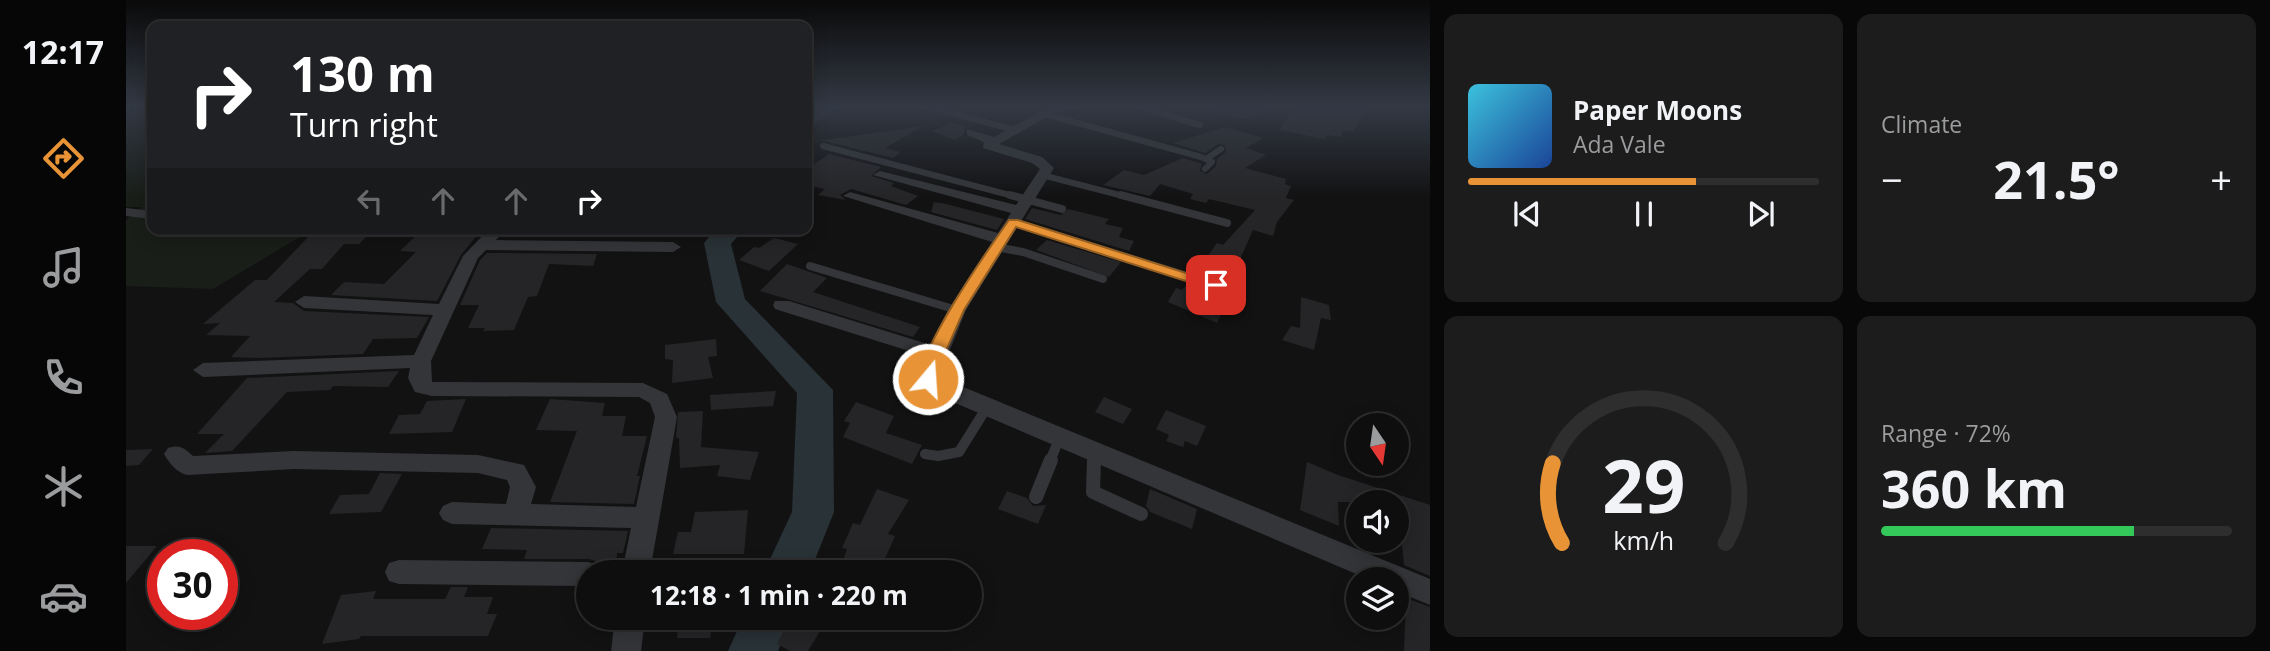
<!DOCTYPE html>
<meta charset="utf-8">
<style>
body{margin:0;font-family:"Open Sans",sans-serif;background:#1c1c1c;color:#f1f3f6;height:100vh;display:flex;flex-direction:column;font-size:26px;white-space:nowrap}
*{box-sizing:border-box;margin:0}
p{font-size:23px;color:#9b9c9e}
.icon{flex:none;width:38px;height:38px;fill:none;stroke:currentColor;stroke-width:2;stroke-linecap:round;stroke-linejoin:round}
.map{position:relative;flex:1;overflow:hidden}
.sheet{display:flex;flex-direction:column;gap:14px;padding:14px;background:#080808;width:840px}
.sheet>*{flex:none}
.hud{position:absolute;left:21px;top:21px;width:665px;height:214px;border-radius:14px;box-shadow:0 4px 18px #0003,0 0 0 2px #2e2e2e;background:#202124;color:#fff;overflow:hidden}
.needle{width:46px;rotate:167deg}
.controls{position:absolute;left:1220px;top:413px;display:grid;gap:14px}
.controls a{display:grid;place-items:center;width:63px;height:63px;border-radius:50%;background:#0e0e0e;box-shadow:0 4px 18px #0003,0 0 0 2px #2e2e2e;font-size:35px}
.speed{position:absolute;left:21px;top:539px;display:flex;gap:14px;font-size:35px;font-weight:700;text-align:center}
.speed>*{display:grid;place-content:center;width:91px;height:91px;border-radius:50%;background:#0e0e0e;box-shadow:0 4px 18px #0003,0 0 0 2px #2e2e2e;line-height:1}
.speed .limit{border:10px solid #d22;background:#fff;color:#111}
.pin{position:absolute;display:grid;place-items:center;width:60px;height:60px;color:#fff;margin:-30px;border-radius:14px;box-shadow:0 4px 10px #0006}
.me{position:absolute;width:77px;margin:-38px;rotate:18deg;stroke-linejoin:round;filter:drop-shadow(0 0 5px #0008)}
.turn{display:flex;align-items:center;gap:24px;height:147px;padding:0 28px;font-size:32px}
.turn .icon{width:91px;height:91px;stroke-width:2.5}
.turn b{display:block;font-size:49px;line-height:60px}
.lanes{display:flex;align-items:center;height:66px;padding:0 28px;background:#0003;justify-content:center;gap:35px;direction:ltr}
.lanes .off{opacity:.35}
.big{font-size:52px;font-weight:700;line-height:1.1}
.sheet .tile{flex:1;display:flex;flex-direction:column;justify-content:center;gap:10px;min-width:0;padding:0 24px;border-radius:14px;background:#1c1c1c}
.sheet .dial{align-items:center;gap:0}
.dial svg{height:182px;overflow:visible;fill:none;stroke:#2e2e2e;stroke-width:7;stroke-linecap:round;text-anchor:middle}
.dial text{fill:#f1f3f6;stroke:none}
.song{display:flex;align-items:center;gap:21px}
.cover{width:84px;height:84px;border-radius:10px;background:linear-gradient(135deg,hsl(190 70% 55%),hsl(220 70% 35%))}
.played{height:7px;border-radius:4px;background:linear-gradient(90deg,#e89436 65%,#2e2e2e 65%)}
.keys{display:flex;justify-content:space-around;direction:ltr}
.heat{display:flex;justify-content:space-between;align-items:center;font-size:38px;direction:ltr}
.charge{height:10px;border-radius:5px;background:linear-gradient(90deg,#34c759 72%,#2e2e2e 0)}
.sheet .tiles{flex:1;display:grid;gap:14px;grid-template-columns:repeat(2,1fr)}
.trip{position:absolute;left:450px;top:560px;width:406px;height:70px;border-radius:35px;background:#0e0e0e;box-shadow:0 4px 18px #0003,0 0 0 2px #2e2e2e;font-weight:700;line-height:70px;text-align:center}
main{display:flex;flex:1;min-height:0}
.tabs{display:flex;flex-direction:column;width:126px;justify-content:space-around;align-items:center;background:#060606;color:#9b9c9e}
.tabs .icon{width:49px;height:49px}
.tabs .selected{color:#e89436}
.tabs b{font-size:32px;color:#f1f3f6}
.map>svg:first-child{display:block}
</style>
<main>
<nav class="tabs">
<b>12:17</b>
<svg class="icon selected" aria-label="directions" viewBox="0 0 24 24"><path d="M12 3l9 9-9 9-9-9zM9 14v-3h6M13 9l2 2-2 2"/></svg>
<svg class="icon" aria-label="music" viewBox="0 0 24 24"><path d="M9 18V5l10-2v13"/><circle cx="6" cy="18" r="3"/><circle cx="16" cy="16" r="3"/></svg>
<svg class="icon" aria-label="phone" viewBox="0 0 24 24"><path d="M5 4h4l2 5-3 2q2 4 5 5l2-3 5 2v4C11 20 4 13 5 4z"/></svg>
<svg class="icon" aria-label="climate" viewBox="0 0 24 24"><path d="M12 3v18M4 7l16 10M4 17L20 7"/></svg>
<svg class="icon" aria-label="car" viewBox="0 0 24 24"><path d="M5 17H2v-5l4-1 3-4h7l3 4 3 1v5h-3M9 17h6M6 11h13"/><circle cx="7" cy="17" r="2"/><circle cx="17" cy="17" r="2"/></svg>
</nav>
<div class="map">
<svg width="1304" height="651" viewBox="0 0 1304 651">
<rect width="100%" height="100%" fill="#121213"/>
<polygon fill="#191e19" points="0,106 26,106 26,229 187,229 87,289 0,286 0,220 16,207 0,207"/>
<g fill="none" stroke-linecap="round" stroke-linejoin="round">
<g fill="#293236" fill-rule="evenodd">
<polygon points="693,106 714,107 681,128 681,114"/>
<polygon points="590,229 618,229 605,244 619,299 707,390 708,512 684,572 638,572 666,512 671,393 590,302 578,243"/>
<polygon points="617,618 665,618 652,651 602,651"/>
</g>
</g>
<g fill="#252527">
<polygon points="1086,106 1149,106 1149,108 1118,119 1085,110"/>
<polygon points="1169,106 1243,106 1227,132 1217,130 1215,137 1201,135 1199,139 1153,130"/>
<polygon points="826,123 847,128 839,127 838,134 829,140 806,131"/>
<polygon points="797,126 759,148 775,152 767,158 698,141 686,142"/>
<polygon points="1099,127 1138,138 1120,148 1140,155 1119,168 1160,179 1159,184 1165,186 1160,198 1168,200 1151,222 1147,236 1127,230 1104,282 1070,272 1091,243 1097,245 1129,210 1083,199 1080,203 1064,199 1067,194 1034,184 1024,196 977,185 998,170 1018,175 1057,158 1076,164 1074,171 1081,174 1090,166 1091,159 1100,152 1099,145 1092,144 1079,153 1047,143"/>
<polygon points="703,154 755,167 745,176 768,183 765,186 792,196 780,205 725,189 714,195 720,200 692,195 699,189 681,185 681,169"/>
<polygon points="808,202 820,204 878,219 871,230 805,212"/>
<polygon points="906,208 935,215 942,209 983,219 979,224 997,228 993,237 1008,241 1003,251 899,219"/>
<polygon points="225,229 248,229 233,244 218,244 196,269 184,269 148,302 167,303 178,311 303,317 291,338 247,339 237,354 133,358 105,357 124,336 80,335 94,323 77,324 129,280 141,280 185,234 219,235"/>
<polygon points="297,229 351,235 335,255 311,301 205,295 218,282 258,284 290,252 274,251"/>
<polygon points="648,238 672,244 643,271 613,260 628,247 633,248"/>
<polygon points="921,240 995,262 983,277 910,250"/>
<polygon points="361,253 372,253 471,254 467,266 423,264 411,296 402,297 388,330 357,331 359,328 342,328 353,305 334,305 354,260"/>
<polygon points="661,264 701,278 687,292 794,327 787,337 634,291"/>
<polygon points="1062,283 1098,294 1094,302 1100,304 1091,323 1042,302 1050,288 1056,290"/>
<polygon points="1175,297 1203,305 1205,320 1195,318 1188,350 1156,340 1165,326 1174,328"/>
<polygon points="590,339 591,356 582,357 587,378 546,383 547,360 539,359 539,345"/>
<polygon points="273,371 262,387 207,386 204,390 161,392 106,451 79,453 98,434 71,434 121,378"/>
<polygon points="650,391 647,406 585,410 584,395"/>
<polygon points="978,397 1006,409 997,424 969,412"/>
<polygon points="340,399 326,432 263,434 273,415 294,414 301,401"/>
<polygon points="424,399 479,403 476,416 500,416 496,436 521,436 511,476 514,476 508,504 424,502 451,431 410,430"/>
<polygon points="730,402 768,416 760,433 796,445 786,464 717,437 724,423 718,421"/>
<polygon points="1040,410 1080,426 1071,446 1059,441 1057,447 1040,441 1043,435 1030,429"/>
<polygon points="577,411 575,447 633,452 624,480 591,476 594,465 554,468 553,438 550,438 552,412"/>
<polygon points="27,449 13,465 0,466 0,450"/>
<polygon points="1181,462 1212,475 1304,505 1304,576 1278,565 1272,502 1212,502 1213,526 1174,510"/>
<polygon points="254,473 276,474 255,512 203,514 214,495 243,494"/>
<polygon points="751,489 783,500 762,534 769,536 753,572 713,572 721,549 716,548 727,523 734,525"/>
<polygon points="1024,489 1071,509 1066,529 1024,512 1020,506"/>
<polygon points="881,491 901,498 907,506 920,505 912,524 872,509"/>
<polygon points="622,510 618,554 547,554 552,532 565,532 569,512"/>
<polygon points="365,528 502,531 497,553 491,553 490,570 477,570 473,562 463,559 398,559 401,550 356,549"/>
<polygon points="0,546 31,546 0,583"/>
<polygon points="325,587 342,587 338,597 367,597 361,614 371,614 362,636 235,636 233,639 196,644 215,595 250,591 247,599 319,599"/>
<polygon points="1280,598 1304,607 1304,651 1278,651"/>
<polygon points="552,618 587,618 584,638 551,638"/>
<polygon points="664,618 702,618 682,651 664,651 651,644"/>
</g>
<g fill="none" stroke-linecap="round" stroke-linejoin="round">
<g stroke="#333538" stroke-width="6">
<polyline points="799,106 889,130"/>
<polyline points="1010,106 1074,125"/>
<polyline points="919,114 1075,157 1086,162 1079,169"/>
<polyline points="697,146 891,197"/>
<polyline points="1080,159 1095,149"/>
<polyline points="916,175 1001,197"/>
</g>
<g stroke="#333538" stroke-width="8">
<polyline points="884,195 936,209"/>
<polyline points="995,195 1101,223"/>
<polyline points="0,212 26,215"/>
<polyline points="887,222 1116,293"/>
<polyline points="870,247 897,252 977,279"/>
<polyline points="684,266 831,310"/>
</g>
<g stroke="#333538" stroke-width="10">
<polyline points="799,454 812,456 833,452 861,407"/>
<polyline points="924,461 934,437"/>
<polyline points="968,461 968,451"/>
</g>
<g stroke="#333538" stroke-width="14">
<polyline points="968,460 967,492 1015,514"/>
<polyline points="910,497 925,460"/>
</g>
<g fill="#333538" fill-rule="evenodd">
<polygon points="962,106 928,113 873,144 916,157 928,168 840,310 813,377 1304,579 1304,605 1270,591 1270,579 1242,579 801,391 791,379 799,356 649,309 647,305 649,301 663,301 805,345 822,310 866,242 717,196 724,192 872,233 885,213 747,175 754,171 890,205 914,169 906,163 857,148 858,142 841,135 841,129 868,137 921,108"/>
<path d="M363,229H380L370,240L547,242L555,247L547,252L360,250L352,258L305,361L306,382L517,383L541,394L551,417L524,572H496L505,528L326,524L317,520L313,513L317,506L326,502L380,504L384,487L381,480L352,473L168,469L61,475C50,472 44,464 38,454L42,448C54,444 58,448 67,456L168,451L352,455L398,465L410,487L405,504L510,507L529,417L524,403L513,397L306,396L289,392L282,378L284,368L77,377L67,370L77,363L288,355L307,315L178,308L169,302L178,296L313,304L337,256Z"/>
<polygon points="273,560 462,562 472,565 475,572 462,572 462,586 273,584 263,581 259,572 263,563"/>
<polygon points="489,618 519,618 515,651 485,651"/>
</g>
</g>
<linearGradient id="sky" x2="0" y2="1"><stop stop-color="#0a0a0a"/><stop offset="0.54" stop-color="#333944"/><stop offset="1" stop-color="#333944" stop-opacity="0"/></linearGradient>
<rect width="1304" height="197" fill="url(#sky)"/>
<path fill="#e89436" stroke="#976023" stroke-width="2" d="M883,220H892L1098,285L1095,289H1085L890,227L838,310L811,371V379L802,385L796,383C784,360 866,244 883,220Z"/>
</svg>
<div class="controls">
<a><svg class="needle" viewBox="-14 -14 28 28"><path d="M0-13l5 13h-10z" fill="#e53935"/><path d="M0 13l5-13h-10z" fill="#9b9c9e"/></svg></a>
<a><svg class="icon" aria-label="sound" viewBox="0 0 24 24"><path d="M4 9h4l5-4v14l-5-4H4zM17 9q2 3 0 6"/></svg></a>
<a><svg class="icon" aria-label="layers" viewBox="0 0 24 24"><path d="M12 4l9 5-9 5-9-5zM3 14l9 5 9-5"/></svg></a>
</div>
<div class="speed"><div class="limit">30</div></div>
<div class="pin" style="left:1090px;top:285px;background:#d93025"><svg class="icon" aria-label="arrive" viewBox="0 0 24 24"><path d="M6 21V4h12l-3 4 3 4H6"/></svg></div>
<svg class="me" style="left:802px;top:379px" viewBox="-20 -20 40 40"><circle r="17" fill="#e89436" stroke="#fff" stroke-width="3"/><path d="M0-11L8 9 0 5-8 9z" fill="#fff"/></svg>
<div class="trip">12:18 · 1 min · 220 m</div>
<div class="hud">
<div class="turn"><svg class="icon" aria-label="right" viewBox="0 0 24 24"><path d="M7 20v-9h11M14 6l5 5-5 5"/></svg><div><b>130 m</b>Turn right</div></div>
<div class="lanes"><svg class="icon off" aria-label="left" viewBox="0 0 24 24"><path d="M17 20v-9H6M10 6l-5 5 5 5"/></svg><svg class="icon off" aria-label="ahead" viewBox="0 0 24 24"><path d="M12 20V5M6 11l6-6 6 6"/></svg><svg class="icon off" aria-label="ahead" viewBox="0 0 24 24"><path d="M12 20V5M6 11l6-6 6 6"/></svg><svg class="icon" aria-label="right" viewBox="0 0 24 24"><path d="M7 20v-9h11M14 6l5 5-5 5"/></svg></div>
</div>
</div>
<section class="sheet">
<div class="tiles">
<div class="tile">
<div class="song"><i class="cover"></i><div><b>Paper Moons</b><p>Ada Vale</p></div></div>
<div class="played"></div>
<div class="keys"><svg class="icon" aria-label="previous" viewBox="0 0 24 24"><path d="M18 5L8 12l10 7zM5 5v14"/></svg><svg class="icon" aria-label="pause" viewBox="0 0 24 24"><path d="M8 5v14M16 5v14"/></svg><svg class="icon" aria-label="next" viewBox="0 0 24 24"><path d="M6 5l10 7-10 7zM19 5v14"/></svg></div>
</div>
<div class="tile"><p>Climate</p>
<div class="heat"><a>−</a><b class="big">21.5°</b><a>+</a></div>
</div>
<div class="tile dial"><svg viewBox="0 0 100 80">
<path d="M14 69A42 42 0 1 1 86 69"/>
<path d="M14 69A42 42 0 0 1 10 34" stroke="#e89436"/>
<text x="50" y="56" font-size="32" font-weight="700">29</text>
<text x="50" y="72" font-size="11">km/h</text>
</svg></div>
<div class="tile"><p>Range · 72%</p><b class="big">360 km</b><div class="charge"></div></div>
</div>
</section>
</main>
